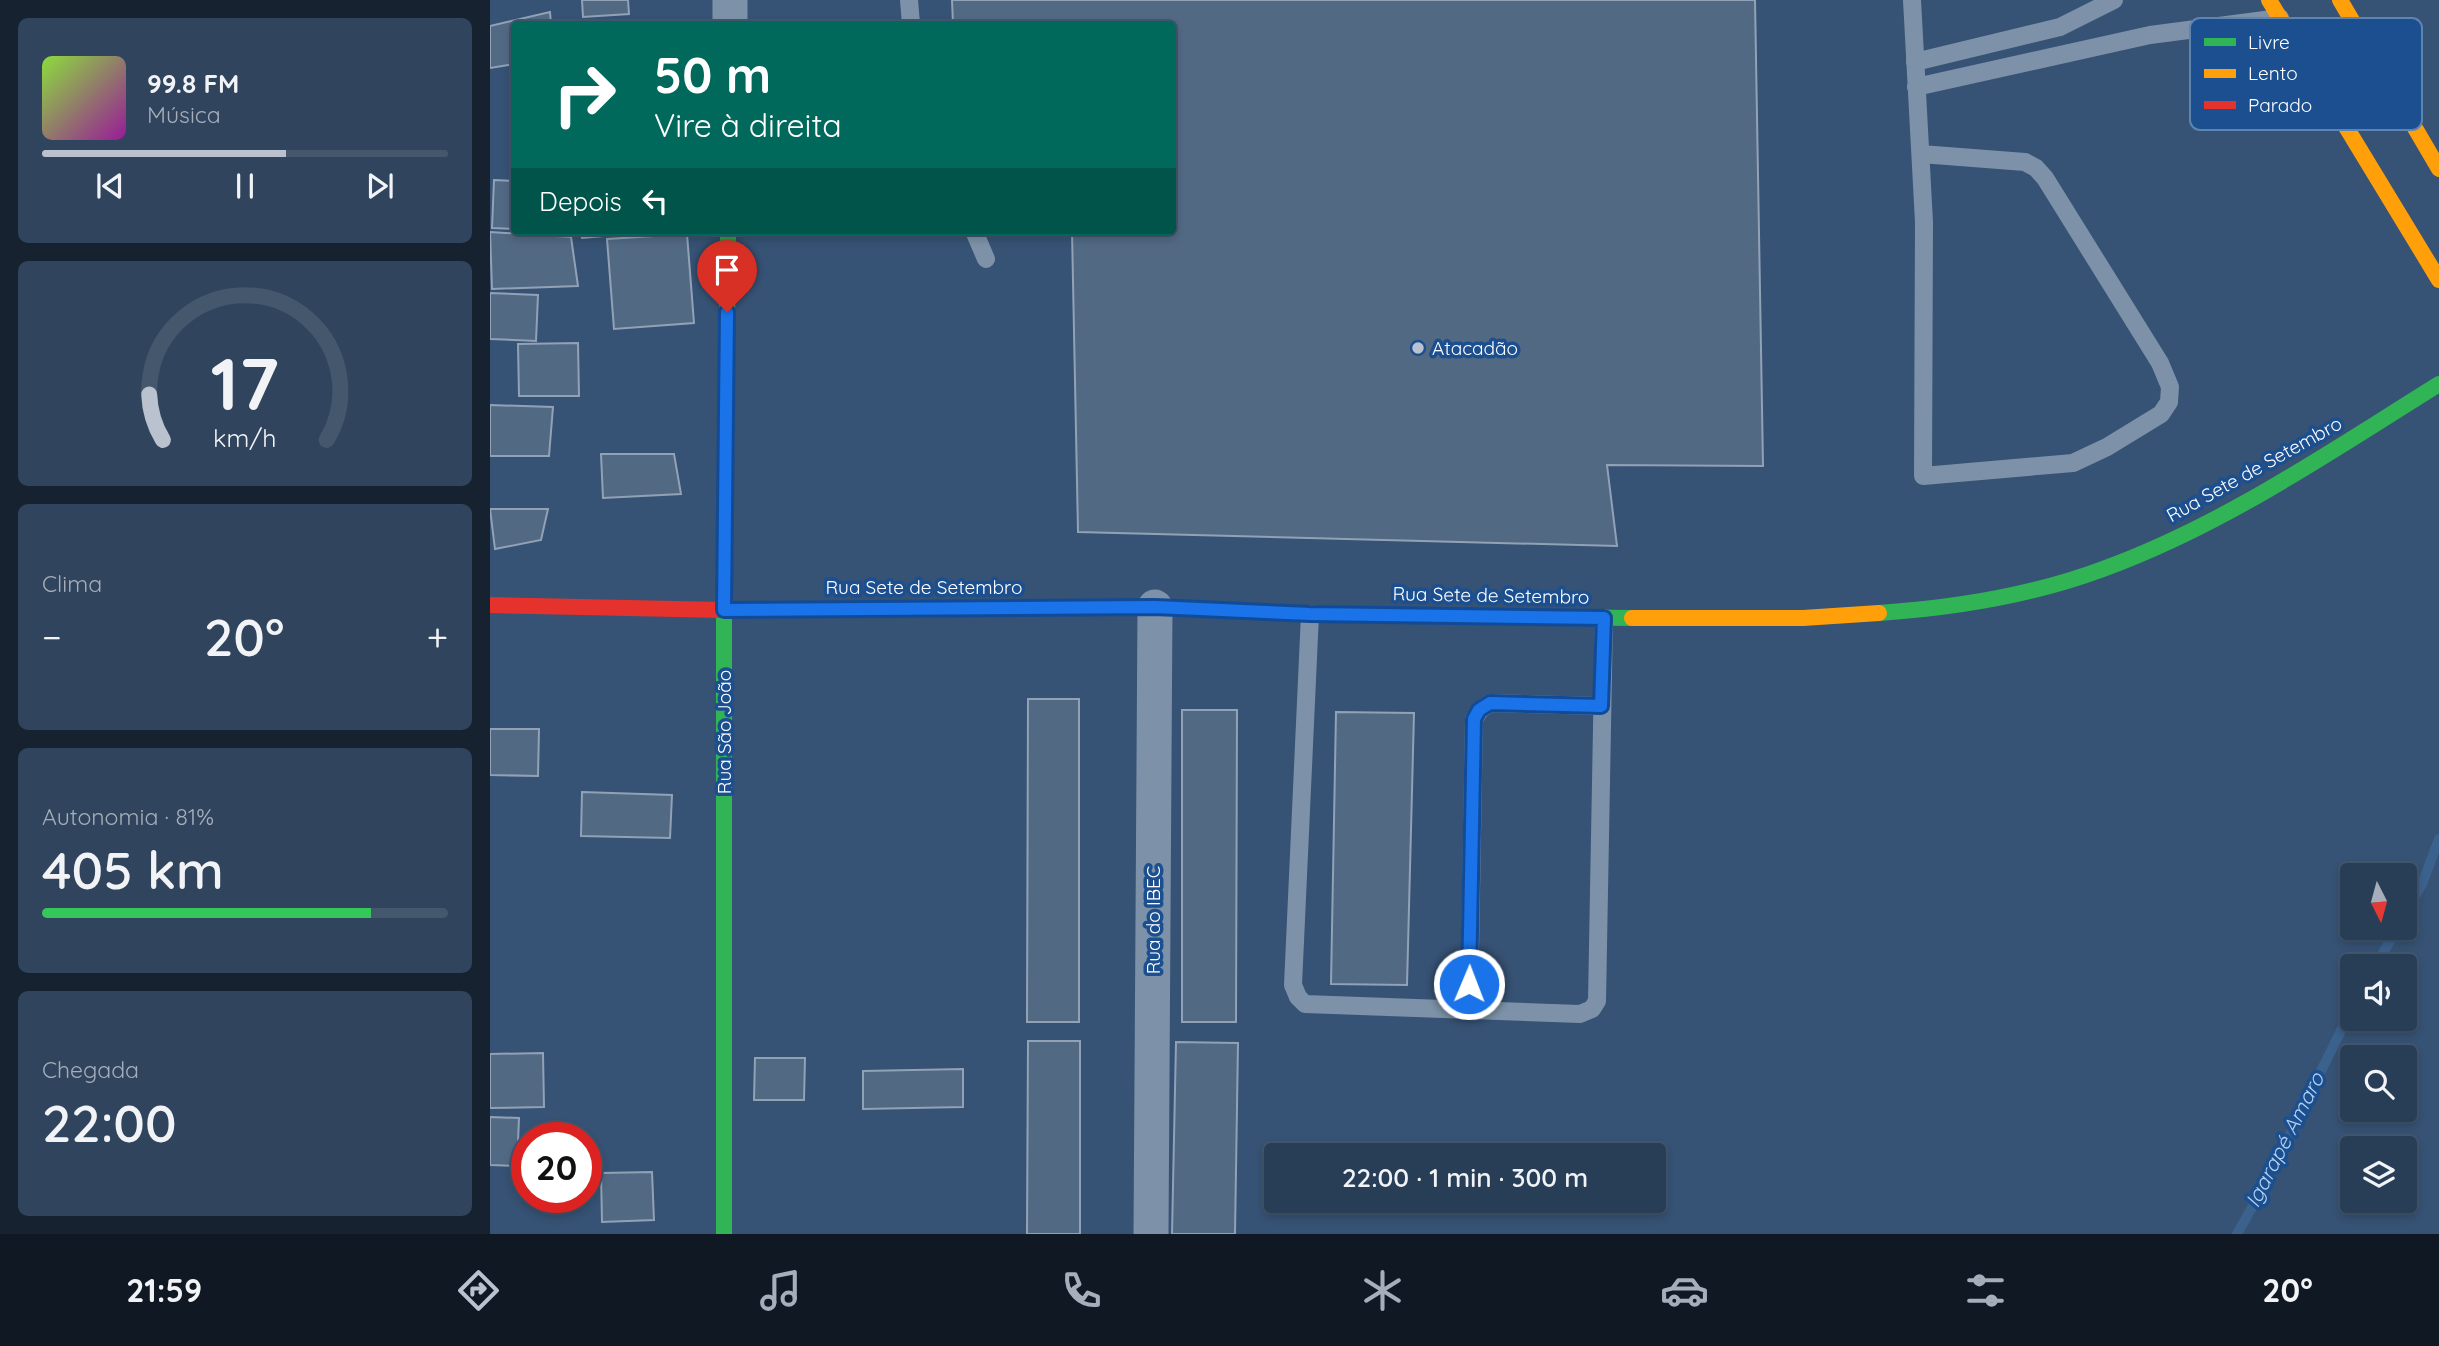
<!DOCTYPE html>
<html lang="pt">
<meta charset="utf-8">
<style>
body{margin:0;font-family:Quicksand,sans-serif;background:#30455d;color:#f1f3f6;height:100vh;display:flex;flex-direction:column;font-size:26px;white-space:nowrap}
*{box-sizing:border-box;margin:0}
p{font-size:23px;color:#a5aeba}
.icon{flex:none;width:38px;height:38px;fill:none;stroke:currentColor;stroke-width:2;stroke-linecap:round;stroke-linejoin:round}
.map{position:relative;flex:1;overflow:hidden}
.panel{display:flex;flex-direction:column;gap:18px;padding:18px;background:#162230;width:490px}
.panel>*{flex:none}
.banner{position:absolute;left:21px;top:21px;width:665px;height:214px;border-radius:7px;box-shadow:0 4px 10px #0003,0 0 0 2px #44576d;background:#00695c;color:#fff;overflow:hidden}
.needle{width:46px;rotate:174deg}
.controls{position:absolute;left:1850px;top:863px;display:grid;gap:14px}
.controls a{display:grid;place-items:center;width:77px;height:77px;border-radius:7px;background:#283e57;box-shadow:0 4px 10px #0003,0 0 0 2px #44576d;font-size:35px}
.speed{position:absolute;left:21px;top:1122px;display:flex;gap:14px;font-size:35px;font-weight:700;text-align:center}
.speed>*{display:grid;place-content:center;width:91px;height:91px;border-radius:50%;background:#283e57;box-shadow:0 4px 10px #0003,0 0 0 2px #44576d;line-height:1}
.speed .limit{border:10px solid #d22;background:#fff;color:#111}
.pin{position:absolute;display:grid;place-items:center;width:60px;height:60px;color:#fff;margin:-72px -30px;border-radius:50% 50% 50% 0;rotate:-45deg;box-shadow:0 0 7px #0007}
.pin .icon{rotate:45deg}
.me{position:absolute;width:77px;margin:-38px;rotate:1deg;stroke-linejoin:round;filter:drop-shadow(0 0 5px #0008)}
.turn{display:flex;align-items:center;gap:24px;height:147px;padding:0 28px;font-size:32px}
.turn .icon{width:91px;height:91px;stroke-width:2.5}
.turn b{display:block;font-size:49px;line-height:60px}
.then{display:flex;align-items:center;height:66px;padding:0 28px;background:#0003;gap:14px;font-size:26px}
.big{font-size:52px;font-weight:600;line-height:1.1}
.panel .tile{flex:1;display:flex;flex-direction:column;justify-content:center;gap:10px;min-width:0;padding:0 24px;border-radius:10px;background:#30455d}
.panel .dial{align-items:center;gap:0}
.dial svg{height:182px;overflow:visible;fill:none;stroke:#44576d;stroke-width:7;stroke-linecap:round;text-anchor:middle}
.dial text{fill:#f1f3f6;stroke:none}
.song{display:flex;align-items:center;gap:21px}
.cover{width:84px;height:84px;border-radius:10px;background:linear-gradient(135deg,hsl(90 70% 55%),hsl(300 70% 35%))}
.played{height:7px;border-radius:4px;background:linear-gradient(90deg,#b9c2ce 60%,#44576d 60%)}
.keys{display:flex;justify-content:space-around;direction:ltr}
.heat{display:flex;justify-content:space-between;align-items:center;font-size:38px;direction:ltr}
.charge{height:10px;border-radius:5px;background:linear-gradient(90deg,#34c759 81%,#44576d 0)}
.trip{position:absolute;left:774px;top:1143px;width:402px;height:70px;border-radius:7px;background:#283e57;box-shadow:0 4px 10px #0003,0 0 0 2px #44576d;font-weight:600;line-height:70px;text-align:center}
.tabs{display:flex;height:112px;justify-content:space-around;align-items:center;background:#101923;color:#a5aeba}
.tabs .icon{width:49px;height:49px}
.tabs .selected{color:#b9c2ce}
.tabs b{font-size:32px;color:#f1f3f6}
main{display:flex;flex:1;min-height:0}
.map>svg:first-child{display:block}
</style>
<main>
<section class="panel">
<div class="tile">
<div class="song"><i class="cover"></i><div><b>99.8 FM</b><p>Música</p></div></div>
<div class="played"></div>
<div class="keys"><svg class="icon" aria-label="previous" viewBox="0 0 24 24"><path d="M18 5L8 12l10 7zM5 5v14"/></svg><svg class="icon" aria-label="pause" viewBox="0 0 24 24"><path d="M8 5v14M16 5v14"/></svg><svg class="icon" aria-label="next" viewBox="0 0 24 24"><path d="M6 5l10 7-10 7zM19 5v14"/></svg></div>
</div>
<div class="tile dial"><svg viewBox="0 0 100 80">
<path d="M14 69A42 42 0 1 1 86 69"/>
<path d="M14 69A42 42 0 0 1 8 49" stroke="#b9c2ce"/>
<text x="50" y="56" font-size="32" font-weight="700">17</text>
<text x="50" y="72" font-size="11">km/h</text>
</svg></div>
<div class="tile"><p>Clima</p>
<div class="heat"><a>−</a><b class="big">20°</b><a>+</a></div>
</div>
<div class="tile"><p>Autonomia · 81%</p><b class="big">405 km</b><div class="charge"></div></div>
<div class="tile"><p>Chegada</p><b class="big">22:00</b></div>
</section>
<div class="map">
<svg width="1949" height="1234" viewBox="0 0 1949 1234">
<rect width="100%" height="100%" fill="#365274"/>
<g fill="none" stroke-linecap="round" stroke-linejoin="round">
<g stroke="#3b618d" stroke-width="10">
<polyline points="1914,915 1932,884 1949,839"/>
<polyline points="1886,966 1907,928"/>
<polyline points="1747,1234 1778,1179 1862,1008"/>
</g>
</g>
<g fill="#526984" stroke="#92a2b6" stroke-width="2">
<polygon points="92,0 138,0 139,14 93,17"/>
<polygon points="462,0 1265,0 1273,466 1117,465 1127,546 588,532 582,231 682,231 682,24 463,24"/>
<polygon points="60,12 61,24 24,24 24,64 0,68 0,26"/>
<polygon points="4,180 24,181 24,229 2,228"/>
<polygon points="91,231 173,231 92,238"/>
<polygon points="0,232 81,237 88,286 2,289"/>
<polygon points="197,234 204,323 124,329 117,239"/>
<polygon points="0,293 48,295 46,341 0,339"/>
<polygon points="88,343 89,396 29,396 28,344"/>
<polygon points="0,405 63,407 59,456 0,456"/>
<polygon points="111,454 184,454 191,494 113,498"/>
<polygon points="0,509 58,509 51,540 5,549"/>
<polygon points="538,699 589,699 589,1022 537,1022"/>
<polygon points="692,710 747,710 746,1022 692,1022"/>
<polygon points="846,712 924,713 917,985 841,984"/>
<polygon points="0,729 49,729 48,776 0,775"/>
<polygon points="92,792 182,795 180,838 91,836"/>
<polygon points="538,1041 590,1041 590,1234 537,1234"/>
<polygon points="686,1042 748,1043 745,1234 682,1234"/>
<polygon points="53,1053 54,1107 0,1108 0,1054"/>
<polygon points="265,1058 315,1058 314,1100 264,1100"/>
<polygon points="473,1069 473,1107 373,1109 373,1071"/>
<polygon points="0,1117 29,1118 27,1166 0,1165"/>
<polygon points="162,1172 164,1220 112,1222 111,1173"/>
</g>
<g fill="none" stroke-linecap="round" stroke-linejoin="round">
<g stroke="#7d92a8" stroke-width="18">
<polyline points="419,0 421,24"/>
<polyline points="1422,0 1434,222 1433,476 1583,463 1617,447 1671,414 1679,402 1680,387 1670,363 1555,178 1546,168 1535,162 1431,154"/>
<polyline points="1425,62 1570,27 1624,0"/>
<polyline points="1426,87 1660,35 1790,18"/>
<polyline points="484,231 496,259"/>
<polyline points="820,614 803,985 808,997 815,1004 1090,1014 1102,1009 1107,1001 1114,618"/>
<polyline points="979,1010 984,719 990,710 1000,703 1111,706"/>
</g>
<g stroke="#7d92a8" stroke-width="35">
<polyline points="240,24 240,0"/>
<polyline points="661,1234 665,607"/>
</g>
<g stroke="#30b455" stroke-width="16">
<polyline points="326,609 665,607 820,614 1142,618"/>
<path d="M1389,613C1464,608 1543,595 1613,569C1734,525 1841,451 1949,384"/>
<polyline points="234,1234 234,610 238,231"/>
</g>
<g stroke="#ff9f0a" stroke-width="16">
<polyline points="1779,0 1949,280"/>
<polyline points="1850,0 1949,169"/>
<polyline points="1142,618 1313,618 1389,613"/>
</g>
<polyline stroke="#e5322d" stroke-width="16" points="0,605 234,610 326,609"/>
</g>
<g fill="none" stroke-linecap="round" stroke-linejoin="round">
<g stroke="#114b97" stroke-width="18">
<polyline id="route" points="237,312 234,610 665,607 820,614 1114,618 1111,706 1000,703 989,710 984,719 979,984"/>
</g>
<use href="#route" stroke="#1a73e8" stroke-width="12"/>
</g>
<circle fill="#b9c2ce" stroke="#1b4f8f" stroke-width="2.5" cx="928" cy="348" r="7"/>
<g text-anchor="middle" stroke-width="7" stroke-linejoin="round" paint-order="stroke">
<g font-size="19" fill="#fff" stroke="#1b4f8f" text-anchor="start">
<text x="942" y="355">Atacadão</text>
</g>
<g font-size="19" fill="#fff" stroke="#1b4f8f">
<text transform="translate(1764 469) rotate(-29)" y="7">Rua Sete de Setembro</text>
<text x="434" y="594">Rua Sete de Setembro</text>
<text transform="translate(1001 595) rotate(1)" y="7">Rua Sete de Setembro</text>
<text transform="translate(234 732) rotate(-90)" y="7">Rua São João</text>
<text transform="translate(663 920) rotate(-90)" y="7">Rua do IBEC</text>
</g>
<g font-size="21" font-style="italic" fill="#b5d3f5" stroke="#1b4f8f">
<text transform="translate(1795 1140) rotate(-63)" y="7">Igarapé Amaro</text>
</g>
</g>
<rect x="1700" y="18" width="232" height="112" rx="10" fill="#1b4f8f" stroke="#5f84b1" stroke-width="2"/>
<rect x="1714" y="38" width="32" height="8" fill="#30b455"/>
<rect x="1714" y="69" width="32" height="9" fill="#ff9f0a"/>
<rect x="1714" y="101" width="32" height="8" fill="#e5322d"/>
<g font-size="19" fill="#fff">
<text x="1758" y="49">Livre</text>
<text x="1758" y="80">Lento</text>
<text x="1758" y="112">Parado</text>
</g>
</svg>
<div class="controls">
<a><svg class="needle" viewBox="-14 -14 28 28"><path d="M0-13l5 13h-10z" fill="#e53935"/><path d="M0 13l5-13h-10z" fill="#a5aeba"/></svg></a>
<a><svg class="icon" aria-label="sound" viewBox="0 0 24 24"><path d="M4 9h4l5-4v14l-5-4H4zM17 9q2 3 0 6"/></svg></a>
<a><svg class="icon" aria-label="search" viewBox="0 0 24 24"><circle cx="10" cy="10" r="6"/><path d="M15 15l6 6"/></svg></a>
<a><svg class="icon" aria-label="layers" viewBox="0 0 24 24"><path d="M12 4l9 5-9 5-9-5zM3 14l9 5 9-5"/></svg></a>
</div>
<div class="speed"><div class="limit">20</div></div>
<div class="pin" style="left:237px;top:312px;background:#d93025"><svg class="icon" aria-label="arrive" viewBox="0 0 24 24"><path d="M6 21V4h12l-3 4 3 4H6"/></svg></div>
<svg class="me" style="left:979px;top:984px" viewBox="-20 -20 40 40"><circle r="17" fill="#1a73e8" stroke="#fff" stroke-width="3"/><path d="M0-11L8 9 0 5-8 9z" fill="#fff"/></svg>
<div class="trip">22:00 · 1 min · 300 m</div>
<div class="banner">
<div class="turn"><svg class="icon" aria-label="right" viewBox="0 0 24 24"><path d="M7 20v-9h11M14 6l5 5-5 5"/></svg><div><b>50 m</b>Vire à direita</div></div>
<div class="then">Depois<svg class="icon" aria-label="left" viewBox="0 0 24 24"><path d="M17 20v-9H6M10 6l-5 5 5 5"/></svg></div>
</div>
</div>
</main>
<nav class="tabs">
<b>21:59</b>
<svg class="icon selected" aria-label="directions" viewBox="0 0 24 24"><path d="M12 3l9 9-9 9-9-9zM9 14v-3h6M13 9l2 2-2 2"/></svg>
<svg class="icon" aria-label="music" viewBox="0 0 24 24"><path d="M9 18V5l10-2v13"/><circle cx="6" cy="18" r="3"/><circle cx="16" cy="16" r="3"/></svg>
<svg class="icon" aria-label="phone" viewBox="0 0 24 24"><path d="M5 4h4l2 5-3 2q2 4 5 5l2-3 5 2v4C11 20 4 13 5 4z"/></svg>
<svg class="icon" aria-label="climate" viewBox="0 0 24 24"><path d="M12 3v18M4 7l16 10M4 17L20 7"/></svg>
<svg class="icon" aria-label="car" viewBox="0 0 24 24"><path d="M5 17H2v-5l4-1 3-4h7l3 4 3 1v5h-3M9 17h6M6 11h13"/><circle cx="7" cy="17" r="2"/><circle cx="17" cy="17" r="2"/></svg>
<svg class="icon" aria-label="filters" viewBox="0 0 24 24"><path d="M4 7h16M4 17h16"/><circle cx="9" cy="7" r="2"/><circle cx="15" cy="17" r="2"/></svg>
<b>20°</b>
</nav>
